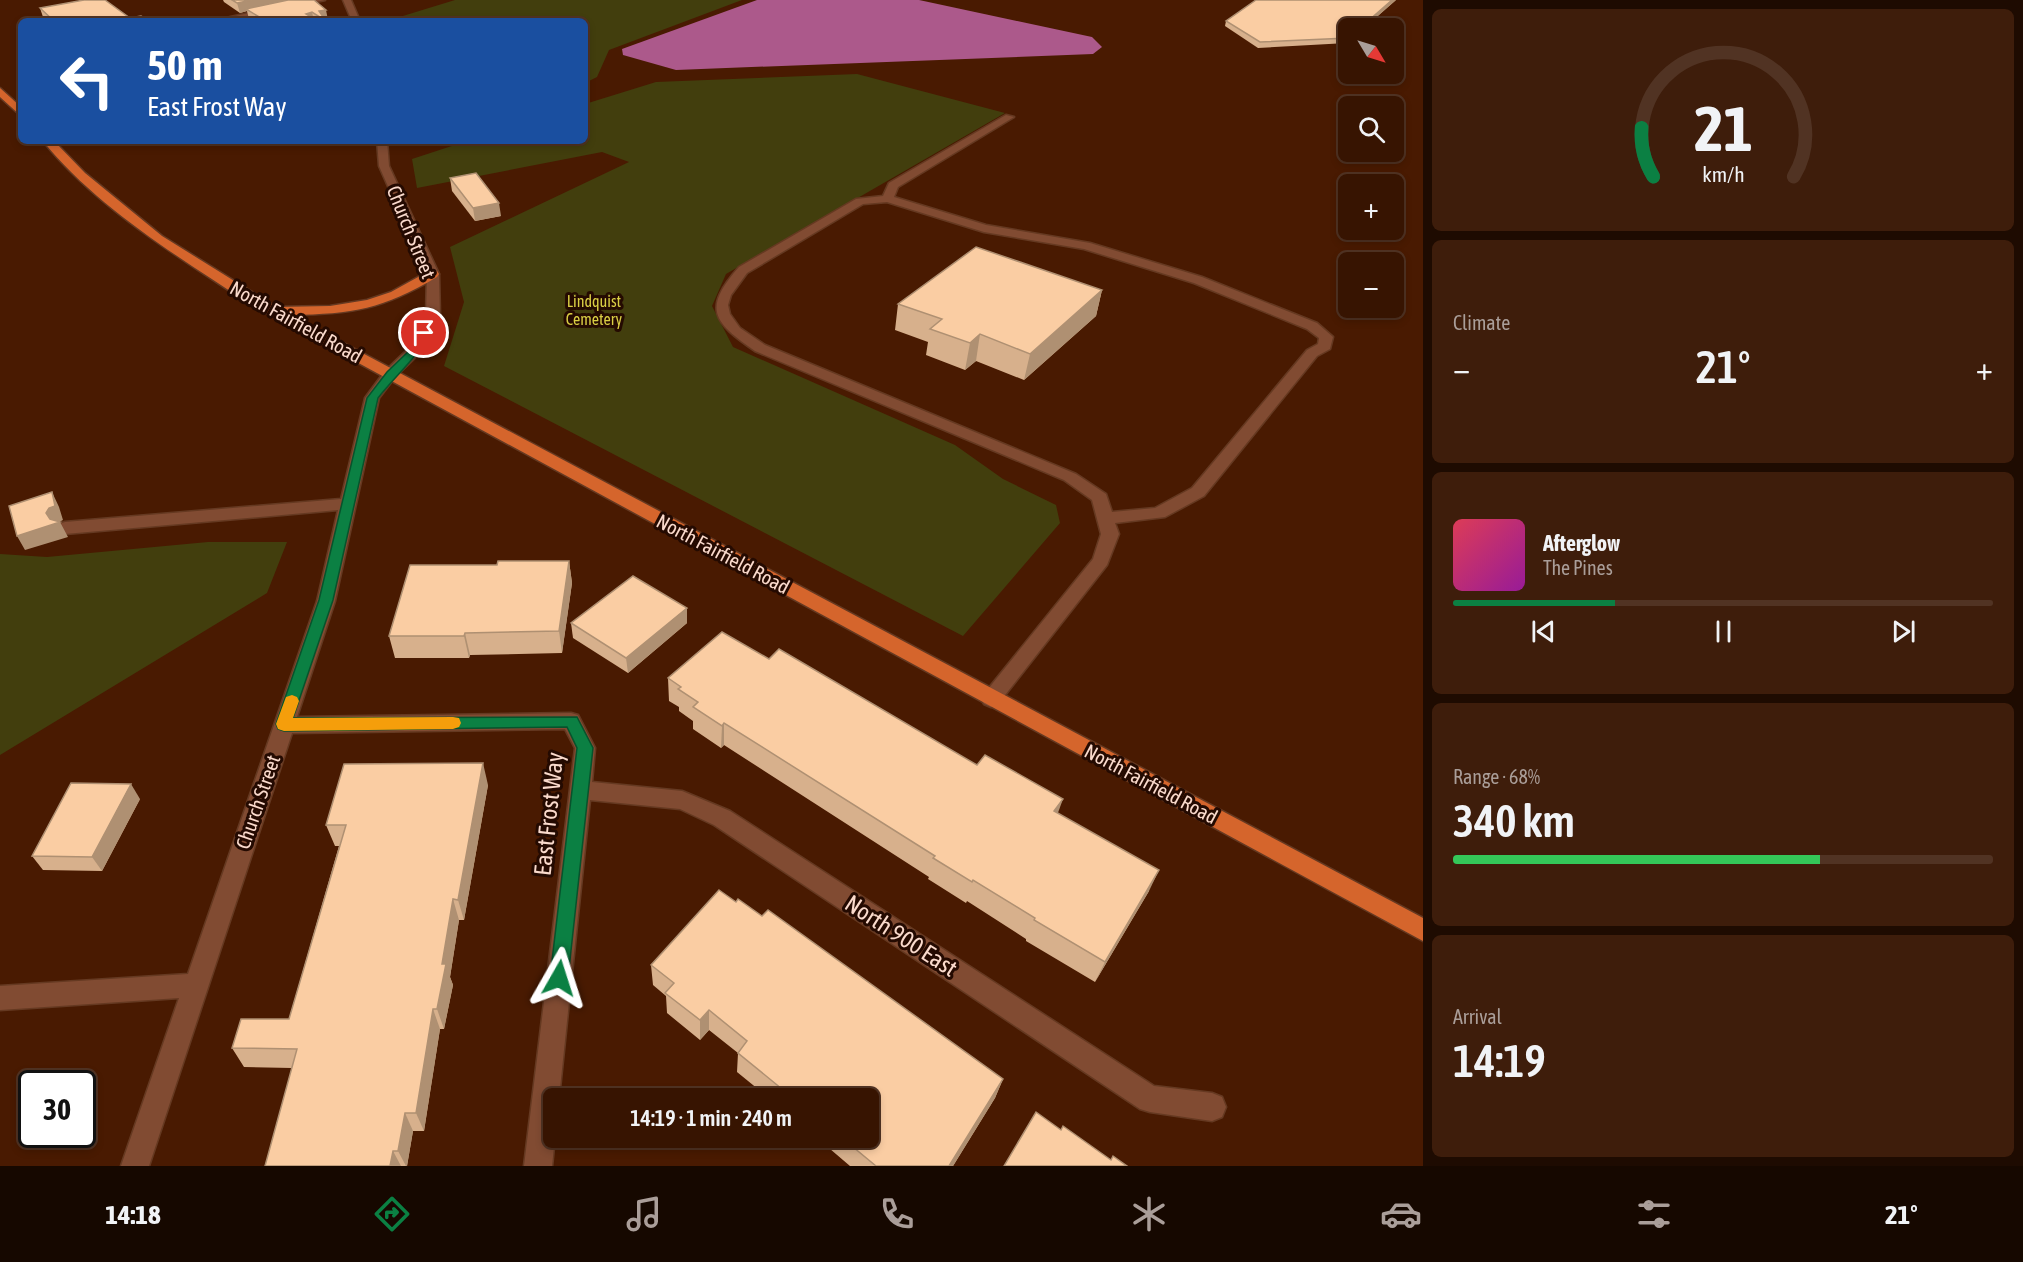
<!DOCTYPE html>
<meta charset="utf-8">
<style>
body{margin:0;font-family:"Asap Condensed",sans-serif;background:#3e1d0b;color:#f1f3f6;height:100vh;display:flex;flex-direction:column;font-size:22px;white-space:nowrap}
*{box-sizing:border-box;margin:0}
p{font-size:20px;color:#aa9e99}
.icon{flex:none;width:33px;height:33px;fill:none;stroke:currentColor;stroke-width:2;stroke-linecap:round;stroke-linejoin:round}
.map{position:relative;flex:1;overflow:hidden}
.side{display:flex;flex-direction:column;gap:9px;padding:9px;background:#1e0b01;width:600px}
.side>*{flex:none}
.banner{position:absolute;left:18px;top:18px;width:570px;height:126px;border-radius:9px;box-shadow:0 3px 9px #0003,0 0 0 2px #513323;background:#1a4fa0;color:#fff;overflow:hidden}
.needle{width:39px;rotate:128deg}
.buttons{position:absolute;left:1338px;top:18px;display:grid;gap:12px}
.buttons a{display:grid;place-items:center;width:66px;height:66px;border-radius:9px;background:#371401;box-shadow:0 3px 9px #0003,0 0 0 2px #513323;font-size:30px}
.speed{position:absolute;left:18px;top:1070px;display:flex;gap:12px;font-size:30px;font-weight:700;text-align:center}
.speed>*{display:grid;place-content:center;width:78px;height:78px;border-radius:50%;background:#371401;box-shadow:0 3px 9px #0003,0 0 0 2px #513323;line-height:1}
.speed .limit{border:3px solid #111;border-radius:9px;background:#fff;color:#111}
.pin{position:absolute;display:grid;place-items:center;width:51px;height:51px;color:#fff;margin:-26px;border:3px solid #fff;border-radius:50%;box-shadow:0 2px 6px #0007}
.me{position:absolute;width:66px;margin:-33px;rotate:6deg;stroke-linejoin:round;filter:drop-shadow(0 0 4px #0008)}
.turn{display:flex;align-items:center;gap:21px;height:126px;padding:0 30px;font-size:27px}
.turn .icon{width:78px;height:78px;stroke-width:2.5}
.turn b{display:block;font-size:42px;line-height:51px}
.big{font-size:45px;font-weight:600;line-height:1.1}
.side .tile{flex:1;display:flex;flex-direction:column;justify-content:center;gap:9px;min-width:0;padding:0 21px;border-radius:9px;background:#3e1d0b}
.side .dial{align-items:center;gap:0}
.dial svg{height:156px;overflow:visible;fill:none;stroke:#513323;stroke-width:7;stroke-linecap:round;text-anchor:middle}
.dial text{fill:#f1f3f6;stroke:none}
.song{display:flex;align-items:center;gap:18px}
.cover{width:72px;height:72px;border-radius:9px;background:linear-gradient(135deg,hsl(350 70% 55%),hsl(300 70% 35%))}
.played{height:6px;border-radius:3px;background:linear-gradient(90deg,#0b8043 30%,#513323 30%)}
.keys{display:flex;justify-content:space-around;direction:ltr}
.heat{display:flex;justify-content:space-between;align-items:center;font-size:33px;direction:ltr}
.charge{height:9px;border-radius:4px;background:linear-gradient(90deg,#34c759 68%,#513323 0)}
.trip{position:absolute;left:543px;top:1088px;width:336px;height:60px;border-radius:9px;background:#371401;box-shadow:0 3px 9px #0003,0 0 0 2px #513323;font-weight:600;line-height:60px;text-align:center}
.tab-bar{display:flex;height:96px;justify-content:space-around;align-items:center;background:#160800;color:#aa9e99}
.tab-bar .icon{width:42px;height:42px}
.tab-bar .selected{color:#0b8043}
.tab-bar b{font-size:27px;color:#f1f3f6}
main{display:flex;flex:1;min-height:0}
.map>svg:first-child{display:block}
</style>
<main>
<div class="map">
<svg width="1423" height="1166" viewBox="0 0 1423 1166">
<rect width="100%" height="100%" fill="#491a01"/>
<g fill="#423e0d">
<polygon points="455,0 742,0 609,50 597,77 585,83 585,21 393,21 393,19"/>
<polygon points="857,74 1005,113 726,274 712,306 733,347 955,445 1003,479 1056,505 1060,523 963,636 444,366 464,302 450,247 629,162 602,152 417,188 412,159 467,141 585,141 585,104 656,82"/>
<polygon points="208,542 287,542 267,593 0,755 0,554 47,557"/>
</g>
<polygon fill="#ac598b" points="757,0 919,0 1092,37 1102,47 1093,54 676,70 623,55 622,49"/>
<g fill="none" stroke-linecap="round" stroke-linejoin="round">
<g stroke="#653921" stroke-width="3">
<g id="minor">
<polygon points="309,0 325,0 228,21 212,21"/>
<polygon points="343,0 351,0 360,21 352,21"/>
<path d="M1006,115L1014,117L898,187L894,197L986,225L1090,243L1202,277L1317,323L1333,337L1330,349L1317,356L1204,496L1165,517L1115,523L1119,534L1107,565L998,704L991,707L984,704L981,699L984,694L1093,559L1101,534L1092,500L1064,480L755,351C713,322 702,309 739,267L856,199L883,196L889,183ZM887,202L984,232L1084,249L1194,283L1307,329L1319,338L1318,344L1307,350L1192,488L1155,508L1112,512L1106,494L1076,474L765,345L740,328L730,314L728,305L731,295L747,273L863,204Z"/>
<polygon points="377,141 387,141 389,166 439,274 440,317 421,352 395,377 379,398 335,601 297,717 571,713 578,715 595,748 592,782 682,791 730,811 1154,1086 1212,1093 1222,1097 1226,1107 1222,1117 1212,1121 1150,1112 1140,1109 714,825 680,809 590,800 559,1098 554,1098 555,1137 552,1166 524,1166 575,748 565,729 292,733 149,1166 121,1166 179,998 0,1010 0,986 188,974 317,601 338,510 65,534 59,532 56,528 59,524 65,522 341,499 365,398 385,371 410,347 426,317 427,274 379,166"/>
</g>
</g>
<g stroke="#653921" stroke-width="3">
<g id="major">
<polygon points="0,88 21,107 21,116 0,97"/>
<path d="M43,141H54L85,173L162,236L276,307L330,306L367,300L391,292L429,271H437L439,274L437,277C383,309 353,314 291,315L1423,918V941L250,304C180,258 96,207 43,141Z"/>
</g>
</g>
<use href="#minor" fill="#814b32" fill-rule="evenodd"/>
<use href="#major" fill="#d5652c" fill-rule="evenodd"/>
</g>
<g fill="#d7b08c">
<polygon points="223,0 314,0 328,20 326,21 253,21 249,19 247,11 240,13 224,2"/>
<polygon points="1396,0 1347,43 1258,48 1225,26 1226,21"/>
<polygon points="40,8 130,18 150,21 48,21 43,17"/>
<polygon points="450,178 501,216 475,221 452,191"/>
<polygon points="1102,290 1096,316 1024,380 976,361 965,370 926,355 928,342 895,330 898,304"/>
<polygon points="569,561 572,583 562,653 470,655 469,658 395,658 389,636 497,565"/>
<polygon points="571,623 687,623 628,673 573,638"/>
<polygon points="769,659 1058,813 1149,891 1095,982 1026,941 1026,939 967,901 966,903 928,879 929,877 724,745 721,748 693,729 693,721 679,711 679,707 669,701 668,678"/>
<polygon points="488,785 464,920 459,920 450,977 453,985 444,1029 440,1029 424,1131 413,1131 407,1166 265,1166 292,1068 244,1067 232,1048 289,1019 339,846 335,846 326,825"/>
<polygon points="140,799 102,871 43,870 32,856"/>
<polygon points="736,902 762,916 1003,1079 995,1098 953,1166 850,1166 816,1137 868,1137 868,1098 769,1098 737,1072 738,1053 709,1030 700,1040 667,1013 666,996 653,985 651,965"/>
</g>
<g fill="#af9072">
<polygon points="252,0 298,0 246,9 247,11 240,13 237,3"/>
<polygon points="1392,0 1396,0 1364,28 1360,28"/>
<polygon points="326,10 328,20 325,21 319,11"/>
<polygon points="312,12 314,21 306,14"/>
<polygon points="499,203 501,216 475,221 473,208"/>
<polygon points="1102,290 1096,316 1024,380 1030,354"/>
<polygon points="980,334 976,361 965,370 970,343"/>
<polygon points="52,492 59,507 63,520 57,523 60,522 68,537 25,550 17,536 46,513 49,508"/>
<polygon points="569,561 572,583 562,653 559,631"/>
<polygon points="687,608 687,623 628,673 626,658"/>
<polygon points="465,633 470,655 469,658 464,636"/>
<polygon points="724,723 724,745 721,748 722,726"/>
<polygon points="483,763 488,785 464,920 458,900"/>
<polygon points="131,784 140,799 102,871 92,857"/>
<polygon points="1063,799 1055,821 1054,811"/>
<polygon points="1159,870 1149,891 1095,982 1105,962"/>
<polygon points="453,899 459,920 450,977 453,985 444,1029 437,1009 442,964"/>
<polygon points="433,1009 440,1029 424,1131 416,1113"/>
<polygon points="709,1010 709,1030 700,1040 700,1020"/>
<polygon points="1003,1079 995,1098 953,1166 949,1166"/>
<polygon points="405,1113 413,1131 407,1166 406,1166 398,1151"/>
<polygon points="393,1151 401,1166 390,1166"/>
</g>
<g fill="#facda3" stroke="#af9072" stroke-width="1.5">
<polygon points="84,0 105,0 130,18 141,16 150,21 54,21 40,8"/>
<polygon points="232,0 252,0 237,3"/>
<polygon points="288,0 314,0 326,10 319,11 326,21 312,12 306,14 318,21 266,21 246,9"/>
<polygon points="1256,0 1392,0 1360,28 1348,28 1348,38 1260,42 1226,21"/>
<polygon points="476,173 499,203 473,208 450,178"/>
<polygon points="976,247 1102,290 1030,354 980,334 970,343 930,329 942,319 898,304"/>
<polygon points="52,492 55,506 49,508 46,513 50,519 60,522 17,536 9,506"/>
<polygon points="498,561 569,561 559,631 465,633 464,636 389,636 410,565 497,565"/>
<polygon points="633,576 687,608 626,658 571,623"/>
<polygon points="722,632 769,659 779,649 977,765 985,755 1063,799 1054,811 1159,870 1105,962 1034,920 1035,918 973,880 972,882 933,858 935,856 724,723 722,726 693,707 698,702 678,689 681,687 668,678"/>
<polygon points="483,763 458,900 453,899 442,964 446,964 437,1009 433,1009 416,1113 405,1113 398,1151 393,1151 390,1166 265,1166 297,1049 232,1048 241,1019 289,1019 346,825 326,825 344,764"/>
<polygon points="71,783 131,784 92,857 32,856"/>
<polygon points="719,890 736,902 738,899 762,916 768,910 1003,1079 949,1166 876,1166 841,1137 868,1137 868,1098 793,1098 738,1053 747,1041 709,1010 700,1020 665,993 674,983 651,965"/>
<polygon points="1036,1112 1061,1130 1063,1126 1111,1160 1113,1156 1127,1166 1004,1166"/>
</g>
<path fill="#0b8043" stroke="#07532c" stroke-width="1.5" d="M424,330L430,333C417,358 395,376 378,398L333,600L293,718L577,717L593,748L568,978L566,984L559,987L552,984L550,978L577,748L567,727L284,731L278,729L276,724L319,600L367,398L387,372L412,348L421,331Z"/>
<polygon fill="#f59e0b" points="292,695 297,697 299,701 293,718 453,717 459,718 461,723 459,727 453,729 284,731 278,729 276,724 286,697"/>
<g text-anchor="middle" stroke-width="6" stroke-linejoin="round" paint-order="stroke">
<g font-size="16" fill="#d9ce44" stroke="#240a01">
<text x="594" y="307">Lindquist<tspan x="594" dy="18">Cemetery</tspan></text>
</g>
<g font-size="20" fill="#fadacc" stroke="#240a01">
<text transform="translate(411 232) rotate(68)" y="7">Church Street</text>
<text transform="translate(296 322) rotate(29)" y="7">North Fairfield Road</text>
<text transform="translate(723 554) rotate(28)" y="7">North Fairfield Road</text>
<text transform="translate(1151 784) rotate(28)" y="7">North Fairfield Road</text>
<text transform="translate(258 802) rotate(-71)" y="7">Church Street</text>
</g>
<g font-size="24" fill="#fadacc" stroke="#240a01">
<text transform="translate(549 814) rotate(-84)" y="8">East Frost Way</text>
<text transform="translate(901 936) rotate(33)" y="8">North 900 East</text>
</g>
</g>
</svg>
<div class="buttons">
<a><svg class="needle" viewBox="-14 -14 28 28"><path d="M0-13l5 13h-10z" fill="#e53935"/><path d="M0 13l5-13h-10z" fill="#aa9e99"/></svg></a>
<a><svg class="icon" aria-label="search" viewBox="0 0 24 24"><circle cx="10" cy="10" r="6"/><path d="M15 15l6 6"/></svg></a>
<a>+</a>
<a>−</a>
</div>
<div class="speed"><div class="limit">30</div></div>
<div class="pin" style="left:424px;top:333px;background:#d93025"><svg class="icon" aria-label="arrive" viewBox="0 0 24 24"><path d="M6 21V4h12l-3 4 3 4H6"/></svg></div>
<svg class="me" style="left:559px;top:978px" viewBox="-20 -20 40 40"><path d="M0-17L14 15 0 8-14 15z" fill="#0b8043" stroke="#fff" stroke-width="4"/></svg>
<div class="trip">14:19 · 1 min · 240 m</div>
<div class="banner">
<div class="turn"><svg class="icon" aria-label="left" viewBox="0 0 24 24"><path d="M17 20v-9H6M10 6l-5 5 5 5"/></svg><div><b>50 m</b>East Frost Way</div></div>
</div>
</div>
<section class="side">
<div class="tile dial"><svg viewBox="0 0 100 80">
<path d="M14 69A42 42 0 1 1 86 69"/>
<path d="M14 69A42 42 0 0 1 8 44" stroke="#0b8043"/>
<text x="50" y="56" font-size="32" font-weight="700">21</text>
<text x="50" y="72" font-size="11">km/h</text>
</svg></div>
<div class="tile"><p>Climate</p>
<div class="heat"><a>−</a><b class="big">21°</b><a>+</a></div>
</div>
<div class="tile">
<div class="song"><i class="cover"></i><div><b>Afterglow</b><p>The Pines</p></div></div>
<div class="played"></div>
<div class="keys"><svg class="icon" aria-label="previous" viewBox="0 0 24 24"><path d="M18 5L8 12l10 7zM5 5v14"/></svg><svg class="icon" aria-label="pause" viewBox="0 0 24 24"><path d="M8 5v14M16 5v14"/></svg><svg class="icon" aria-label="next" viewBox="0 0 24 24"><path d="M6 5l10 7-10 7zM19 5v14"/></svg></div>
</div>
<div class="tile"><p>Range · 68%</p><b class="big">340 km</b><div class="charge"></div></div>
<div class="tile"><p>Arrival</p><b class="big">14:19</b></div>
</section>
</main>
<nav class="tab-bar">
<b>14:18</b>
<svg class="icon selected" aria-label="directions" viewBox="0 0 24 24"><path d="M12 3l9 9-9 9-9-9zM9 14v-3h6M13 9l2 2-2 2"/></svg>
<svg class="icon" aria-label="music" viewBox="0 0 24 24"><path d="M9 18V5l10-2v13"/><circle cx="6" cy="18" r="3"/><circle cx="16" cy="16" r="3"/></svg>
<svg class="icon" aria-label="phone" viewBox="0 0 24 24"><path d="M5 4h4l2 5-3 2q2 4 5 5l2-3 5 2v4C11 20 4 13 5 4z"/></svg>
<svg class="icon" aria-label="climate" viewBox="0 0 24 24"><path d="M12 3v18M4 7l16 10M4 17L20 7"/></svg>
<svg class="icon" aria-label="car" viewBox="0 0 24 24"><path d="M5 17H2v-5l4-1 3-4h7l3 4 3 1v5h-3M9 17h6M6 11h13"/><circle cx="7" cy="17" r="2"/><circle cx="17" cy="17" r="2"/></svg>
<svg class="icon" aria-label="filters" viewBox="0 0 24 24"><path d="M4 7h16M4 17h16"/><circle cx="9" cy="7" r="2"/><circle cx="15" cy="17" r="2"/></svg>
<b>21°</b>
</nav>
